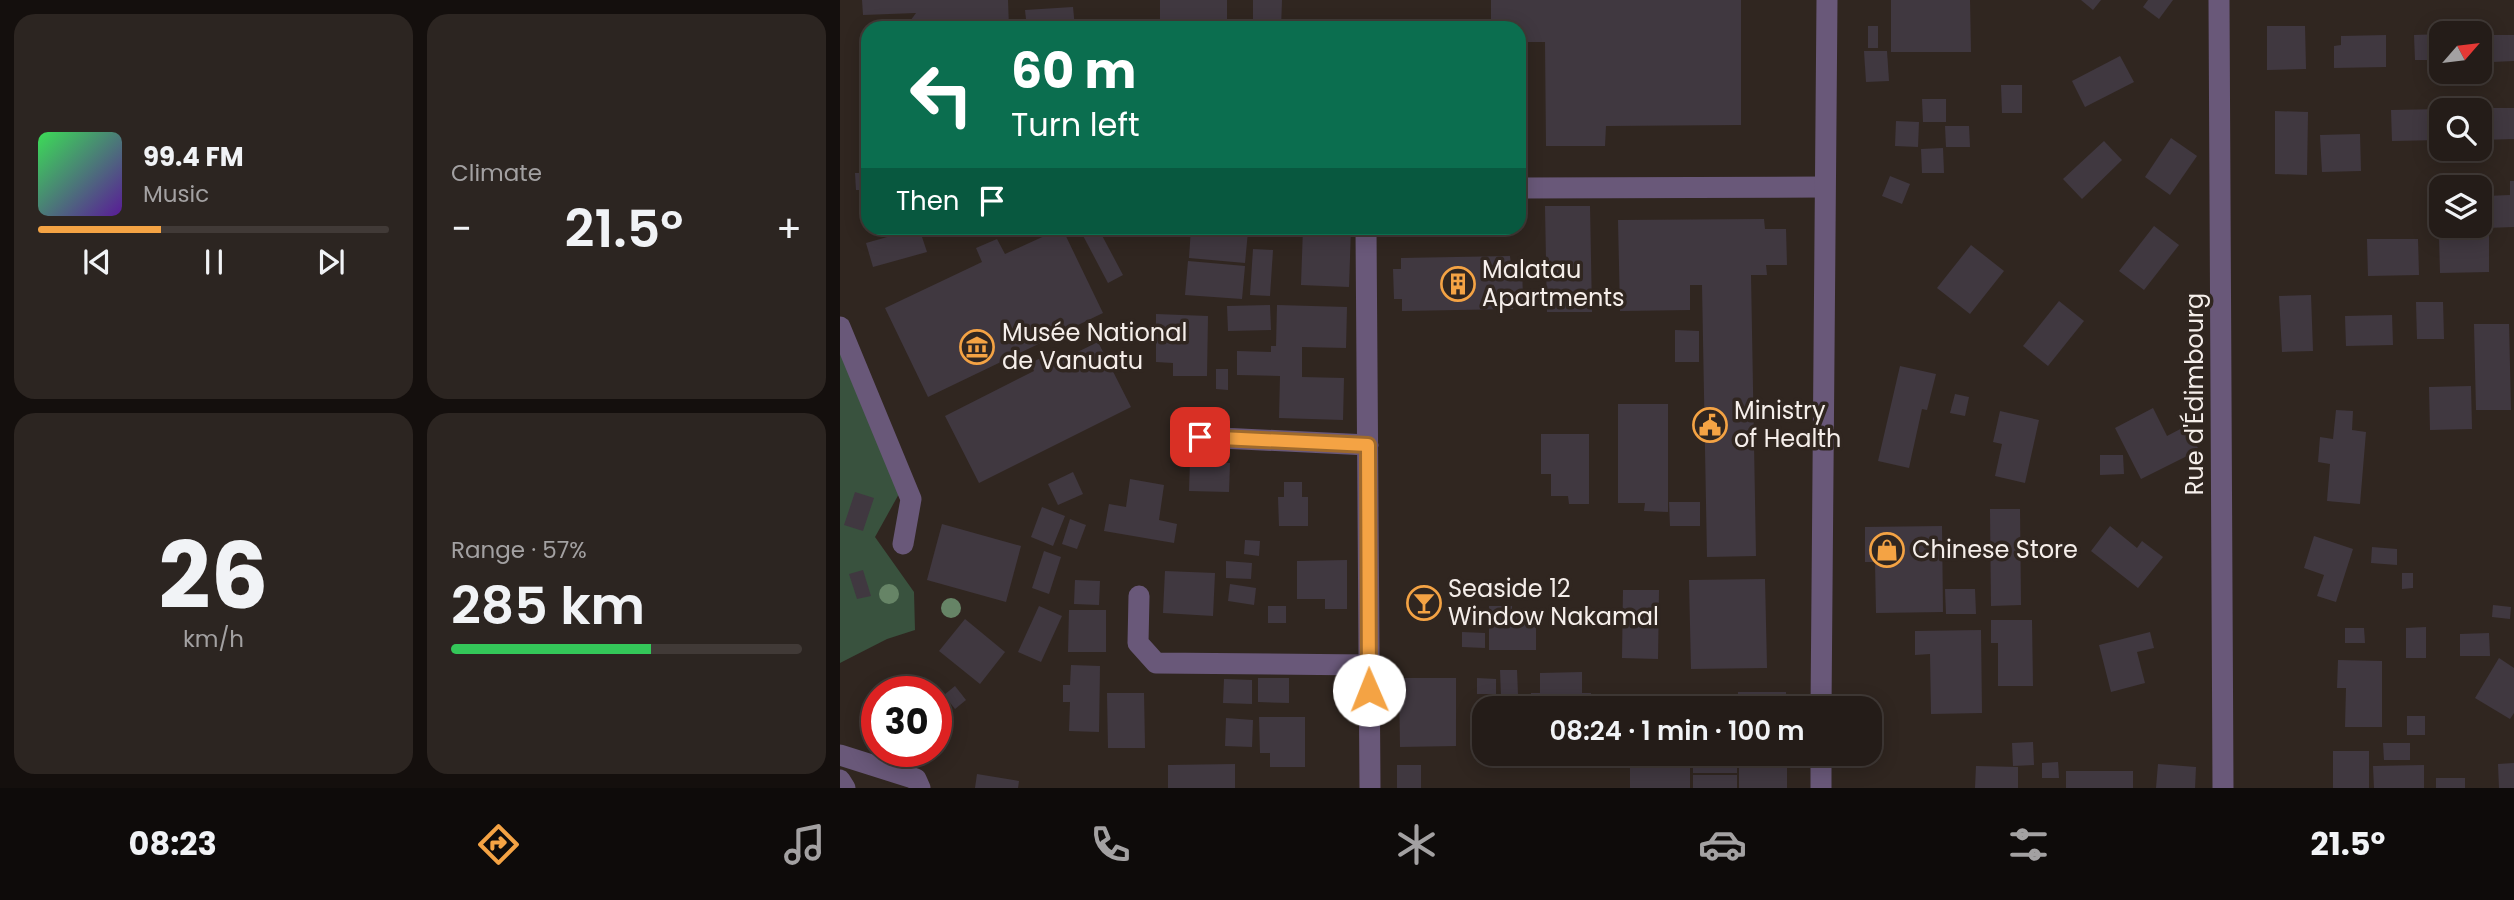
<!DOCTYPE html>
<meta charset="utf-8">
<style>
body{margin:0;font-family:Poppins,sans-serif;background:#2c2521;color:#f1f3f6;height:100vh;display:flex;flex-direction:column;font-size:26px;white-space:nowrap}
*{box-sizing:border-box;margin:0}
p{font-size:23px;color:#a3a1a2}
.icon{flex:none;width:38px;height:38px;fill:none;stroke:currentColor;stroke-width:2;stroke-linecap:round;stroke-linejoin:round}
.map{position:relative;flex:1;overflow:hidden}
.details{display:flex;flex-direction:column;gap:14px;padding:14px;background:#140f0d;width:840px}
.details>*{flex:none}
.banner{position:absolute;left:21px;top:21px;width:665px;height:214px;border-radius:21px;box-shadow:0 4px 18px #0003,0 0 0 2px #413a37;background:#0b6e4f;color:#fff;overflow:hidden}
.needle{width:46px;rotate:62deg}
.fabs{position:absolute;left:1589px;top:21px;display:grid;gap:14px}
.fabs a{display:grid;place-items:center;width:63px;height:63px;border-radius:14px;background:#241c18;box-shadow:0 4px 18px #0003,0 0 0 2px #413a37;font-size:35px}
.speed{position:absolute;left:21px;top:676px;display:flex;gap:14px;font-size:35px;font-weight:700;text-align:center}
.speed>*{display:grid;place-content:center;width:91px;height:91px;border-radius:50%;background:#241c18;box-shadow:0 4px 18px #0003,0 0 0 2px #413a37;line-height:1}
.speed .limit{border:10px solid #d22;background:#fff;color:#111}
.pin{position:absolute;display:grid;place-items:center;width:60px;height:60px;color:#fff;margin:-30px;border-radius:14px;box-shadow:0 4px 10px #0006}
.me{position:absolute;width:77px;margin:-38px;rotate:359deg;stroke-linejoin:round;filter:drop-shadow(0 0 5px #0008)}
.turn{display:flex;align-items:center;gap:24px;height:147px;padding:0 35px;font-size:32px}
.turn .icon{width:91px;height:91px;stroke-width:2.5}
.turn b{display:block;font-size:49px;line-height:60px}
.then{display:flex;align-items:center;height:66px;padding:0 35px;background:#0003;gap:14px;font-size:26px}
.big{font-size:52px;font-weight:600;line-height:1.1}
.details .widget{flex:1;display:flex;flex-direction:column;justify-content:center;gap:10px;min-width:0;padding:0 24px;border-radius:21px;background:#2c2521}
.details .dial{align-items:center;gap:0}
.dial b{font-size:91px;line-height:1}
.song{display:flex;align-items:center;gap:21px}
.cover{width:84px;height:84px;border-radius:10px;background:linear-gradient(135deg,hsl(130 70% 55%),hsl(270 70% 35%))}
.played{height:7px;border-radius:4px;background:linear-gradient(90deg,#f4a344 35%,#413a37 35%)}
.keys{display:flex;justify-content:space-around;direction:ltr}
.heat{display:flex;justify-content:space-between;align-items:center;font-size:38px;direction:ltr}
.charge{height:10px;border-radius:5px;background:linear-gradient(90deg,#34c759 57%,#413a37 0)}
.details .tiles{flex:1;display:grid;gap:14px;grid-template-columns:repeat(2,1fr)}
.trip{position:absolute;left:632px;top:696px;width:410px;height:70px;border-radius:21px;background:#241c18;box-shadow:0 4px 18px #0003,0 0 0 2px #413a37;font-weight:600;line-height:70px;text-align:center}
.tabs{display:flex;height:112px;justify-content:space-around;align-items:center;background:#0e0b0a;color:#a3a1a2}
.tabs .icon{width:49px;height:49px}
.tabs .current{color:#f4a344}
.tabs b{font-size:32px;color:#f1f3f6}
main{display:flex;flex:1;min-height:0}
.map>svg:first-child{display:block}
</style>
<main>
<section class="details">
<div class="tiles">
<div class="widget">
<div class="song"><i class="cover"></i><div><b>99.4 FM</b><p>Music</p></div></div>
<div class="played"></div>
<div class="keys"><svg class="icon" aria-label="previous" viewBox="0 0 24 24"><path d="M18 5L8 12l10 7zM5 5v14"/></svg><svg class="icon" aria-label="pause" viewBox="0 0 24 24"><path d="M8 5v14M16 5v14"/></svg><svg class="icon" aria-label="next" viewBox="0 0 24 24"><path d="M6 5l10 7-10 7zM19 5v14"/></svg></div>
</div>
<div class="widget"><p>Climate</p>
<div class="heat"><a>−</a><b class="big">21.5°</b><a>+</a></div>
</div>
<div class="widget dial"><b>26</b><p>km/h</p></div>
<div class="widget"><p>Range · 57%</p><b class="big">285 km</b><div class="charge"></div></div>
</div>
</section>
<div class="map">
<svg width="1674" height="788" viewBox="0 0 1674 788">
<rect width="100%" height="100%" fill="#302620"/>
<polygon fill="#39523e" points="0,353 60,492 35,537 74,592 75,630 47,639 0,663"/>
<g fill="#403840">
<polygon points="22,0 168,0 169,28 65,28 76,13 23,15"/>
<rect x="320" y="0" width="67" height="28"/>
<polygon points="413,0 442,0 441,28 413,28"/>
<polygon points="651,0 901,0 901,125 766,126 765,146 706,146 705,42 679,42 679,28 651,28"/>
<polygon points="1051,0 1130,0 1131,52 1051,52"/>
<polygon points="1241,0 1261,0 1253,10"/>
<polygon points="1308,0 1333,0 1319,19 1303,7"/>
<polygon points="233,7 235,28 187,28 185,10"/>
<rect x="1028" y="26" width="10" height="22"/>
<polygon points="1427,26 1465,26 1466,69 1427,70"/>
<polygon points="1601,34 1601,60 1575,60 1574,35"/>
<polygon points="1546,35 1546,67 1494,68 1494,46 1501,45 1501,36"/>
<polygon points="1652,35 1674,35 1674,61 1652,62"/>
<polygon points="1024,51 1047,51 1049,81 1026,82"/>
<polygon points="1280,56 1294,82 1245,107 1232,81"/>
<polygon points="1161,85 1182,85 1182,113 1162,113"/>
<polygon points="1082,99 1106,99 1106,122 1083,122"/>
<polygon points="1640,108 1674,108 1674,139 1640,140"/>
<polygon points="1601,109 1601,140 1552,141 1551,110"/>
<polygon points="1435,111 1468,112 1467,175 1435,174"/>
<polygon points="20,119 28,119 28,162 22,162"/>
<polygon points="1056,121 1079,122 1078,147 1055,146"/>
<polygon points="1105,126 1129,126 1130,147 1106,147"/>
<polygon points="1520,134 1521,171 1482,172 1480,135"/>
<polygon points="1331,138 1357,156 1330,195 1305,177"/>
<polygon points="1264,141 1282,160 1242,199 1223,179"/>
<polygon points="1103,148 1104,173 1082,173 1081,149"/>
<polygon points="15,173 28,173 28,190 16,190"/>
<polygon points="1050,176 1070,184 1062,204 1042,196"/>
<polygon points="1670,181 1674,181 1674,227 1646,228 1646,196 1670,195"/>
<polygon points="705,206 750,206 752,312 707,312"/>
<polygon points="924,219 925,229 946,229 947,265 926,265 927,275 911,275 916,556 867,557 862,285 850,285 850,310 780,311 778,220"/>
<polygon points="1314,226 1339,245 1304,290 1279,271"/>
<polygon points="79,228 87,252 33,267 26,243"/>
<polygon points="222,228 263,313 88,397 45,308 142,262 136,248 157,239 165,254"/>
<polygon points="239,228 258,228 283,275 268,283"/>
<polygon points="351,228 408,231 405,263 349,258"/>
<polygon points="463,228 511,228 509,287 461,285"/>
<polygon points="1649,235 1649,272 1600,273 1599,236"/>
<polygon points="1527,239 1578,239 1579,275 1528,276"/>
<polygon points="1131,245 1164,271 1130,314 1097,288"/>
<polygon points="413,249 433,250 430,296 410,295"/>
<polygon points="670,256 671,265 682,265 683,300 673,300 673,309 562,311 562,299 554,299 553,269 561,269 561,258"/>
<polygon points="348,261 405,266 402,299 345,295"/>
<polygon points="1471,295 1473,351 1442,352 1439,296"/>
<polygon points="1219,301 1244,321 1208,366 1183,346"/>
<polygon points="1576,302 1603,302 1604,339 1577,339"/>
<polygon points="430,305 431,330 388,331 387,306"/>
<polygon points="437,305 507,307 506,348 462,347 462,377 504,378 503,420 439,418 440,376 397,375 397,351 431,352 431,346 436,346"/>
<polygon points="316,314 368,316 367,376 333,376 333,363 316,362"/>
<polygon points="1552,315 1553,345 1506,346 1505,316"/>
<polygon points="1634,324 1669,324 1671,410 1636,410"/>
<polygon points="835,330 859,331 859,362 835,362"/>
<polygon points="258,342 291,407 139,483 105,416 194,371 191,363 210,353 215,363"/>
<polygon points="1060,366 1096,374 1087,410 1082,409 1069,468 1038,461"/>
<polygon points="376,369 388,369 388,390 376,389"/>
<polygon points="1631,386 1632,429 1590,430 1589,387"/>
<polygon points="1115,394 1129,397 1125,416 1110,413"/>
<polygon points="778,404 828,404 828,512 804,511 805,503 778,503"/>
<polygon points="1313,408 1327,436 1346,426 1359,450 1301,479 1275,428"/>
<polygon points="1496,410 1513,411 1512,430 1526,432 1520,504 1487,501 1490,464 1478,462 1480,437 1493,439"/>
<polygon points="1160,411 1199,420 1185,483 1155,476 1162,444 1153,442"/>
<polygon points="701,434 749,434 749,504 729,504 728,496 711,496 711,474 701,474"/>
<polygon points="1260,455 1283,455 1284,474 1260,475"/>
<polygon points="350,461 390,463 389,492 349,491"/>
<polygon points="233,472 243,494 218,505 208,484"/>
<polygon points="290,479 324,485 319,520 337,524 334,543 264,531 269,504 286,507"/>
<polygon points="444,482 462,482 462,497 468,497 468,526 439,526 438,497 444,497"/>
<polygon points="15,492 34,498 23,531 4,525"/>
<polygon points="829,502 860,502 860,526 830,526"/>
<polygon points="202,507 225,516 213,546 191,537"/>
<polygon points="1150,509 1180,509 1181,605 1151,606"/>
<polygon points="230,519 246,525 237,549 222,544"/>
<polygon points="102,524 181,546 166,602 87,580"/>
<polygon points="1102,526 1103,612 1036,613 1035,562 1025,562 1025,527"/>
<polygon points="1270,526 1297,548 1302,541 1323,557 1298,588 1251,551"/>
<polygon points="1474,536 1513,549 1496,602 1477,596 1484,575 1464,568"/>
<polygon points="405,540 420,541 419,556 404,554"/>
<polygon points="1532,547 1557,549 1557,565 1531,563"/>
<polygon points="204,551 221,557 209,594 192,588"/>
<polygon points="507,560 507,609 485,609 485,599 457,599 457,561"/>
<polygon points="386,561 412,563 411,579 386,578"/>
<polygon points="23,570 31,596 17,599 9,574"/>
<polygon points="325,571 375,573 373,616 323,613"/>
<polygon points="1562,573 1573,573 1573,588 1562,589"/>
<polygon points="925,579 927,668 851,669 849,580"/>
<polygon points="235,580 260,581 259,605 234,604"/>
<polygon points="390,584 416,588 414,605 388,601"/>
<polygon points="1105,589 1135,589 1136,614 1106,614"/>
<polygon points="783,590 819,590 818,659 782,658"/>
<polygon points="1653,605 1671,607 1670,619 1652,617"/>
<polygon points="199,606 222,616 201,662 178,652"/>
<rect x="428" y="606" width="18" height="17"/>
<polygon points="649,606 672,606 672,613 696,613 696,650 649,650"/>
<polygon points="229,610 266,610 266,652 228,652"/>
<polygon points="125,619 165,652 140,684 99,651"/>
<polygon points="1151,620 1192,620 1193,686 1158,686 1158,643 1151,643"/>
<polygon points="1586,627 1586,658 1566,658 1566,628"/>
<polygon points="1505,628 1524,628 1525,643 1505,643"/>
<polygon points="1141,630 1142,713 1091,714 1090,654 1075,655 1075,631"/>
<polygon points="622,632 645,633 645,648 622,647"/>
<polygon points="1310,632 1314,648 1297,652 1305,683 1271,692 1259,645"/>
<polygon points="1649,633 1650,656 1620,656 1620,634"/>
<polygon points="1659,658 1674,668 1674,713 1670,719 1635,698"/>
<polygon points="1498,660 1542,661 1542,727 1505,727 1506,688 1497,688"/>
<polygon points="231,665 260,666 259,732 229,731 230,702 223,702 223,685 230,685"/>
<polygon points="660,670 677,670 678,695 661,696"/>
<polygon points="742,672 742,693 751,693 751,709 691,709 691,693 700,693 700,673"/>
<polygon points="418,678 449,678 449,703 418,702"/>
<polygon points="559,678 616,678 616,746 560,747"/>
<polygon points="637,678 656,679 656,694 637,694"/>
<polygon points="384,679 412,680 412,704 383,703"/>
<polygon points="115,686 126,700 115,709 104,695"/>
<rect x="898" y="692" width="48" height="17"/>
<polygon points="267,693 304,693 305,748 268,748"/>
<rect x="854" y="701" width="42" height="8"/>
<rect x="1567" y="716" width="18" height="19"/>
<polygon points="419,717 465,717 465,767 430,767 430,753 420,753"/>
<polygon points="386,718 413,720 412,747 385,746"/>
<polygon points="1193,742 1194,765 1173,766 1172,743"/>
<polygon points="1543,743 1570,743 1570,760 1544,760"/>
<rect x="1493" y="751" width="36" height="37"/>
<rect x="688" y="754" width="20" height="6"/>
<rect x="790" y="754" width="60" height="34"/>
<rect x="853" y="754" width="44" height="19"/>
<rect x="899" y="754" width="48" height="34"/>
<polygon points="1218,762 1219,778 1202,778 1202,763"/>
<polygon points="1674,763 1674,788 1659,788 1658,764"/>
<polygon points="395,764 395,788 328,788 328,765"/>
<polygon points="1318,764 1356,767 1355,788 1316,788"/>
<rect x="557" y="765" width="24" height="23"/>
<polygon points="1584,765 1584,788 1534,788 1533,766"/>
<polygon points="1136,766 1178,767 1178,788 1135,788"/>
<rect x="1226" y="771" width="67" height="17"/>
<polygon points="137,774 179,781 178,788 135,788"/>
<rect x="853" y="775" width="44" height="13"/>
<rect x="1596" y="778" width="29" height="10"/>
</g>
<g fill="none" stroke-linecap="round" stroke-linejoin="round">
<g stroke="#695879" stroke-width="21">
<polyline points="1379,0 1383,788"/>
<polyline points="679,188 984,187"/>
<polyline points="526,228 530,788"/>
<polyline points="0,327 71,499 63,544"/>
<polyline points="360,437 528,445"/>
<polyline points="299,596 298,643 316,663 528,665"/>
<polyline points="981,709 987,0"/>
<polyline points="0,755 76,779 80,788"/>
<polyline points="0,780 5,788"/>
<polyline points="981,788 981,754"/>
</g>
</g>
<g fill="#668466">
<circle cx="49" cy="594" r="10"/>
<circle cx="111" cy="608" r="10"/>
</g>
<g fill="none" stroke-linecap="round" stroke-linejoin="round">
<g stroke="#9f6a2c" stroke-width="18">
<polyline id="route" points="360,437 528,445 529,690"/>
</g>
<use href="#route" stroke="#f4a344" stroke-width="12"/>
</g>
<defs>
<g id="building-ring" transform="scale(1.75)"><circle r="9.5" fill="#302620" stroke="#f4a344" stroke-width="1.5"/><path d="M-4-6H4V6H1V3H-1V6H-4ZM-2.5-4.3h1.7v1.8h-1.7ZM.8-4.3h1.7v1.8H.8ZM-2.5-1h1.7V.8h-1.7ZM.8-1h1.7V.8H.8Z" fill="#f4a344"/></g>
<g id="museum-ring" transform="scale(1.75)"><circle r="9.5" fill="#302620" stroke="#f4a344" stroke-width="1.5"/><path d="M0-6L6-3V-2H-6V-3ZM-5-1h2V3h-2ZM-1-1h2V3h-2ZM3-1h2V3H3ZM-6 4H6V6H-6Z" fill="#f4a344"/></g>
<g id="civic-ring" transform="scale(1.75)"><circle r="9.5" fill="#302620" stroke="#f4a344" stroke-width="1.5"/><path d="M-.6-6.5H3V-4.5H.6V-3L4-1V1h2V6H-6V1h2V-1L-.6-3ZM-1.2 2.5V6h2.4V2.5Z" fill="#f4a344"/></g>
<g id="shop-ring" transform="scale(1.75)"><circle r="9.5" fill="#302620" stroke="#f4a344" stroke-width="1.5"/><path d="M-5-2.5h2.3a2.7 3.5 0 0 1 5.4 0H5L5.5 6h-11ZM-1.5-2.5h3a1.5 2.3 0 0 0-3 0Z" fill="#f4a344"/></g>
<g id="bar-ring" transform="scale(1.75)"><circle r="9.5" fill="#302620" stroke="#f4a344" stroke-width="1.5"/><path d="M-6-5H6L.8 .8V4.5H3.5V6h-7V4.5H-.8V.8Z" fill="#f4a344"/></g>
</defs>
<g fill-rule="evenodd">
<use href="#building-ring" x="618" y="284"/>
<use href="#museum-ring" x="137" y="347"/>
<use href="#civic-ring" x="870" y="425"/>
<use href="#shop-ring" x="1047" y="550"/>
<use href="#bar-ring" x="584" y="603"/>
</g>
<g text-anchor="middle" stroke-width="7" stroke-linejoin="round" paint-order="stroke">
<g font-size="24" fill="#f5eeea" stroke="#302620" text-anchor="start">
<text x="642" y="278">Malatau<tspan x="642" dy="28">Apartments</tspan></text>
<text x="162" y="341">Musée National<tspan x="162" dy="28">de Vanuatu</tspan></text>
<text x="894" y="419">Ministry<tspan x="894" dy="28">of Health</tspan></text>
<text x="1072" y="558">Chinese Store</text>
<text x="608" y="597">Seaside 12<tspan x="608" dy="28">Window Nakamal</tspan></text>
</g>
<g font-size="24" fill="#f5eeea" stroke="#302620">
<text transform="translate(1355 394) rotate(-90)" y="8">Rue d'Édimbourg</text>
</g>
</g>
</svg>
<div class="fabs">
<a><svg class="needle" viewBox="-14 -14 28 28"><path d="M0-13l5 13h-10z" fill="#e53935"/><path d="M0 13l5-13h-10z" fill="#a3a1a2"/></svg></a>
<a><svg class="icon" aria-label="search" viewBox="0 0 24 24"><circle cx="10" cy="10" r="6"/><path d="M15 15l6 6"/></svg></a>
<a><svg class="icon" aria-label="layers" viewBox="0 0 24 24"><path d="M12 4l9 5-9 5-9-5zM3 14l9 5 9-5"/></svg></a>
</div>
<div class="speed"><div class="limit">30</div></div>
<div class="pin" style="left:360px;top:437px;background:#d93025"><svg class="icon" aria-label="arrive" viewBox="0 0 24 24"><path d="M6 21V4h12l-3 4 3 4H6"/></svg></div>
<svg class="me" style="left:529px;top:690px" viewBox="-20 -20 40 40"><circle r="19" fill="#fff"/><path d="M0-13L10 11 0 6-10 11z" fill="#f4a344"/></svg>
<div class="trip">08:24 · 1 min · 100 m</div>
<div class="banner">
<div class="turn"><svg class="icon" aria-label="left" viewBox="0 0 24 24"><path d="M17 20v-9H6M10 6l-5 5 5 5"/></svg><div><b>60 m</b>Turn left</div></div>
<div class="then">Then<svg class="icon" aria-label="arrive" viewBox="0 0 24 24"><path d="M6 21V4h12l-3 4 3 4H6"/></svg></div>
</div>
</div>
</main>
<nav class="tabs">
<b>08:23</b>
<svg class="icon current" aria-label="directions" viewBox="0 0 24 24"><path d="M12 3l9 9-9 9-9-9zM9 14v-3h6M13 9l2 2-2 2"/></svg>
<svg class="icon" aria-label="music" viewBox="0 0 24 24"><path d="M9 18V5l10-2v13"/><circle cx="6" cy="18" r="3"/><circle cx="16" cy="16" r="3"/></svg>
<svg class="icon" aria-label="phone" viewBox="0 0 24 24"><path d="M5 4h4l2 5-3 2q2 4 5 5l2-3 5 2v4C11 20 4 13 5 4z"/></svg>
<svg class="icon" aria-label="climate" viewBox="0 0 24 24"><path d="M12 3v18M4 7l16 10M4 17L20 7"/></svg>
<svg class="icon" aria-label="car" viewBox="0 0 24 24"><path d="M5 17H2v-5l4-1 3-4h7l3 4 3 1v5h-3M9 17h6M6 11h13"/><circle cx="7" cy="17" r="2"/><circle cx="17" cy="17" r="2"/></svg>
<svg class="icon" aria-label="filters" viewBox="0 0 24 24"><path d="M4 7h16M4 17h16"/><circle cx="9" cy="7" r="2"/><circle cx="15" cy="17" r="2"/></svg>
<b>21.5°</b>
</nav>
